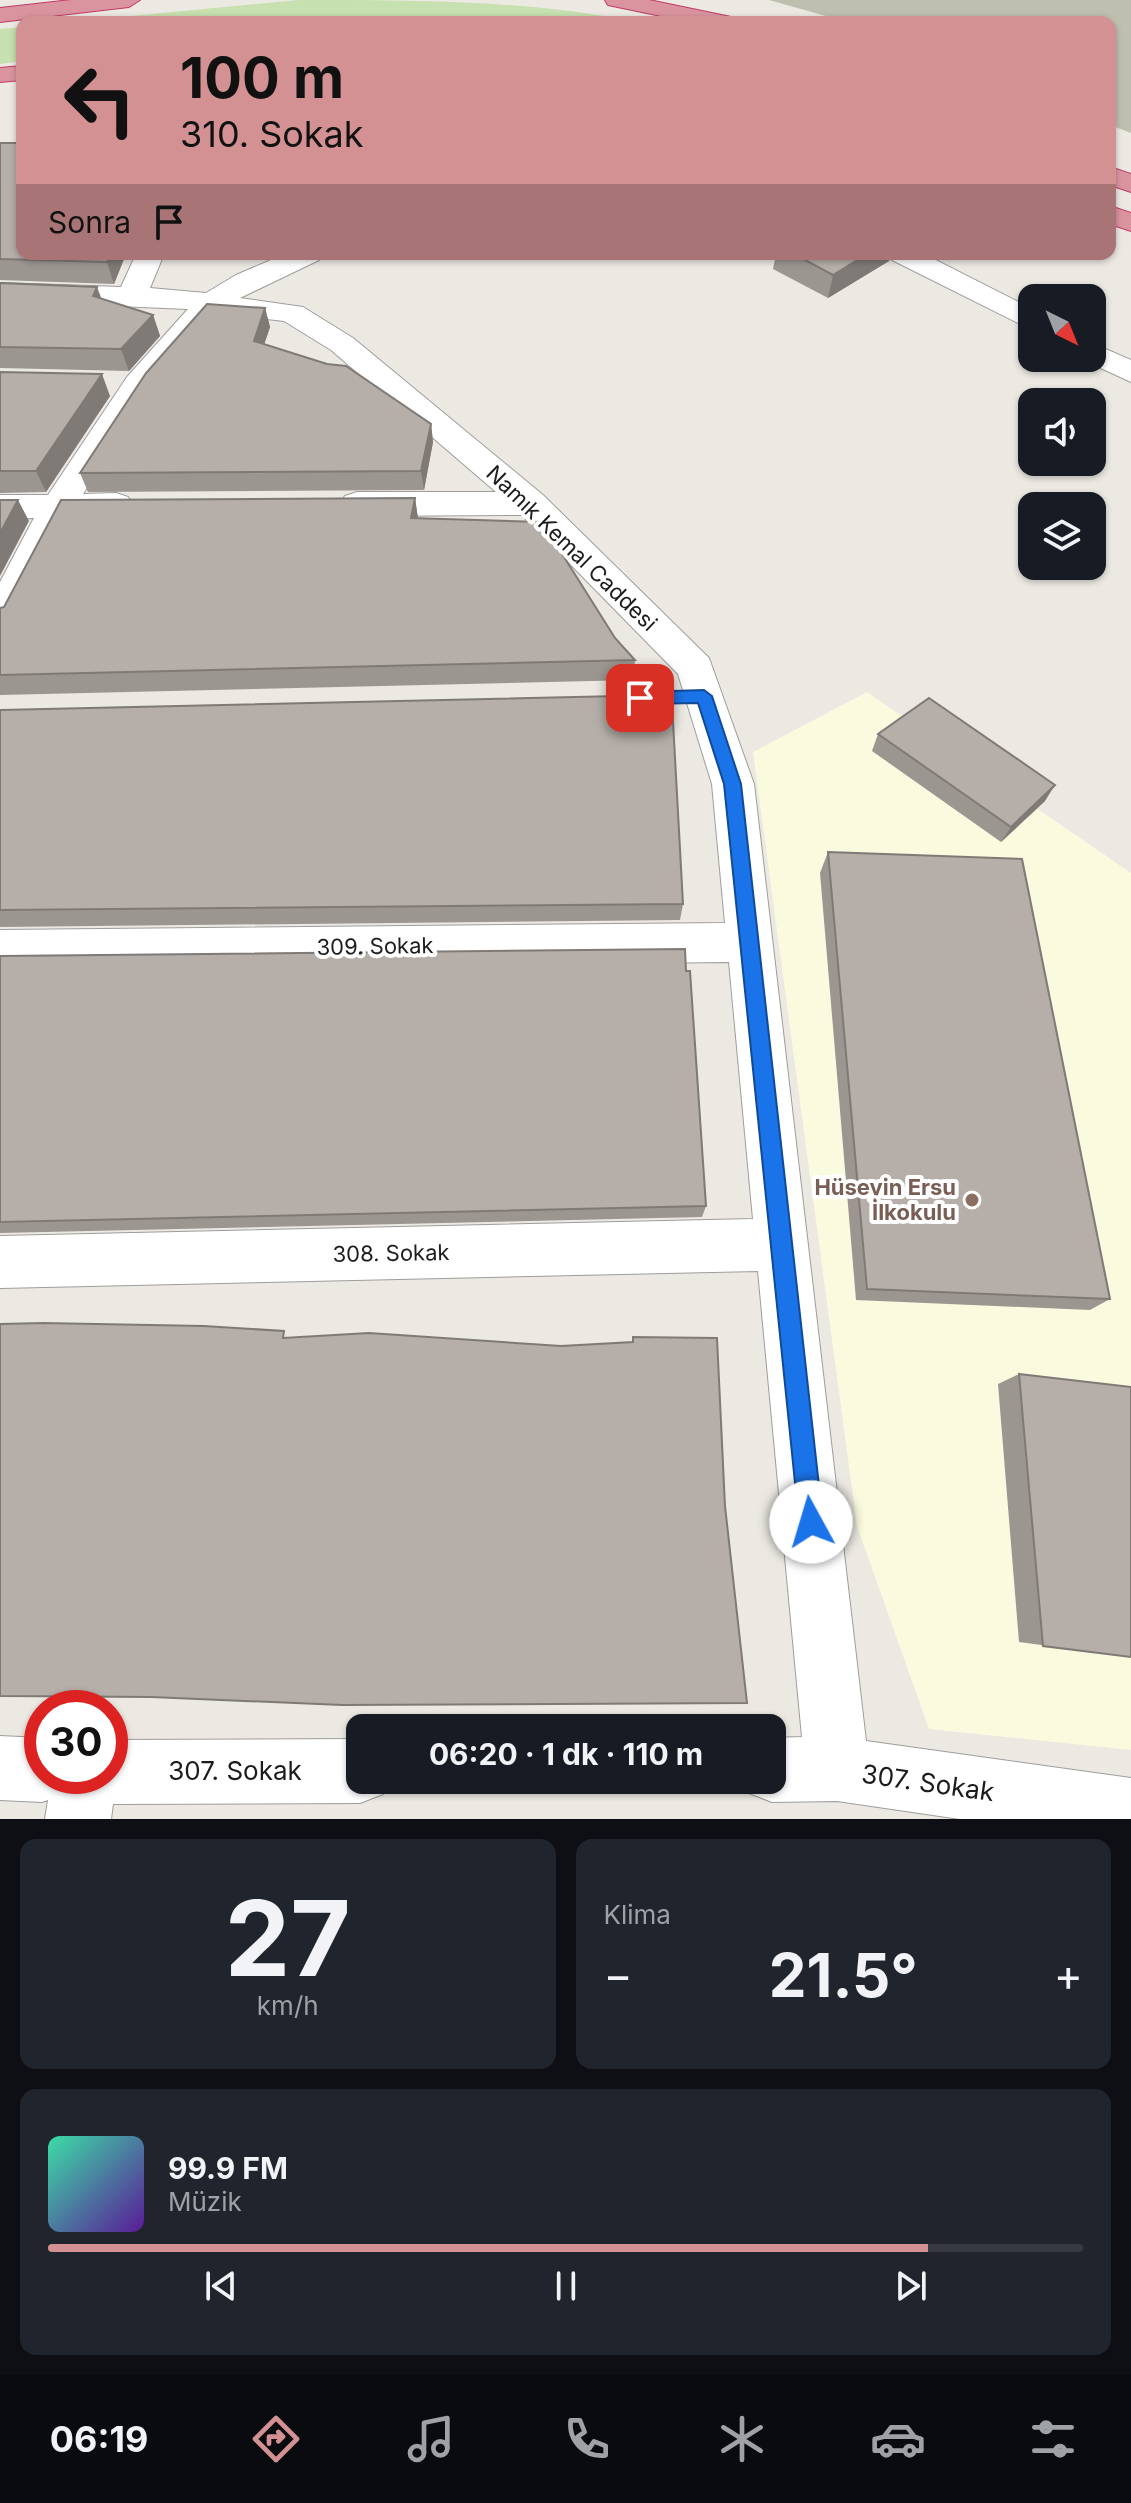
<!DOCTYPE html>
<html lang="tr">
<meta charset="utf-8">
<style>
body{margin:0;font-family:Inter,sans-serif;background:#20242c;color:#f1f3f6;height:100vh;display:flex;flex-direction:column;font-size:30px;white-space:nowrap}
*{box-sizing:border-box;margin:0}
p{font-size:26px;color:#9ea1a6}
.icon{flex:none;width:44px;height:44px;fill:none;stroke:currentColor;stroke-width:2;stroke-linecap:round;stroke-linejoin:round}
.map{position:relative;height:1819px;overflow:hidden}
.details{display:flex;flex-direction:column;gap:20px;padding:20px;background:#0d0f14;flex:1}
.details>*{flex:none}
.guide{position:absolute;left:16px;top:16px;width:1100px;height:244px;border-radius:16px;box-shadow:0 2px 6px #0004;background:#d39193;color:#111;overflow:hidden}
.needle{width:52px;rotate:137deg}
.tools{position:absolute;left:1018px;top:284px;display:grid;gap:16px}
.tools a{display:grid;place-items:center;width:88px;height:88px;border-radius:16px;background:#171b24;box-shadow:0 2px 6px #0004;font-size:40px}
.speed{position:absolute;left:24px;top:1690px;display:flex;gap:16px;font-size:40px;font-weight:700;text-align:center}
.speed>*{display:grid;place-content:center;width:104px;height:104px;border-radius:50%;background:#171b24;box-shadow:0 2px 6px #0004;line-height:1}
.speed .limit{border:12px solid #d22;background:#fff;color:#111}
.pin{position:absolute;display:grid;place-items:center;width:68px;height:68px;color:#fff;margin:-34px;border-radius:16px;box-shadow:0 4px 12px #0006}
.me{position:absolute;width:88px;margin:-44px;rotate:354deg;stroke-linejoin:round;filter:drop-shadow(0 0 6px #0008)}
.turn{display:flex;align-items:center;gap:28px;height:168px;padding:0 32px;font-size:36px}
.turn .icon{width:104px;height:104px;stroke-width:2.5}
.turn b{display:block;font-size:56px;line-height:68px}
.then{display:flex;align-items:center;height:76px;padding:0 32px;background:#0003;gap:16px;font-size:30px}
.big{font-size:60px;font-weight:700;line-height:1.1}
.details .tile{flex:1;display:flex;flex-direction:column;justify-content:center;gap:12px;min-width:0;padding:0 28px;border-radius:16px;background:#20242c}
.details .dial{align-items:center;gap:0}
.dial b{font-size:104px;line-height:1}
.song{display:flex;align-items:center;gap:24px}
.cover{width:96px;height:96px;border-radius:12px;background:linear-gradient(135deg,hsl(160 70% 55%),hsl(270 70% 35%))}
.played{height:8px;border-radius:4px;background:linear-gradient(90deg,#d39193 85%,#363941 85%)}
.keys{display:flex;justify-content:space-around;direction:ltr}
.heat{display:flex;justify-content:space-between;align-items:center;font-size:44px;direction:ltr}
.details .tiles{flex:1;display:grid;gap:20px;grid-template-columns:1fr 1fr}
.tile:last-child{grid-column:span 2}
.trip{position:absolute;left:346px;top:1714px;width:440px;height:80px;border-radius:16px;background:#171b24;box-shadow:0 2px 6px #0004;font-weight:700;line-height:80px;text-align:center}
.tabs{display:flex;height:128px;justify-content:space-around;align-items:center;background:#090b0e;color:#9ea1a6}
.tabs .icon{width:56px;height:56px}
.tabs .selected{color:#d39193}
.tabs b{font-size:36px;color:#f1f3f6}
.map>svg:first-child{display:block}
</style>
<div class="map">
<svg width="1131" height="1819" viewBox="0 0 1131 1819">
<rect width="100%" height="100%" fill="#ece9e3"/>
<polygon fill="#fafade" points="867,692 1131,873 1131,1750 929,1729 857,1526 753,752"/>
<polygon fill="#bfbfb0" points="769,0 1131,0 1131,133 1110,125 1110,22 847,22"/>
<g fill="#c7e0af">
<path d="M299,0C412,0 527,0 638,22H68Z"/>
<polygon points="22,27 22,61 0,64 0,29"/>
</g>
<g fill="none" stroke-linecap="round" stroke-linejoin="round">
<g stroke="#9d9d9d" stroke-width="2">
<g id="minor">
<polygon points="136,254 164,254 150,288 206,293 236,275 285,254 323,254 319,260 240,298 303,307 353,338 543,495 709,658 754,784 866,1741 1131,1778 1131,1819 960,1819 837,1801 772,1802 749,1793 744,1780 772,1780 772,1738 802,1737 758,1271 0,1288 0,1236 753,1219 729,962 0,970 0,930 725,923 712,784 678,674 522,515 357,516 345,512 340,504 345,496 357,492 496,492 331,350 284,321 217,313 150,390 83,494 116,493 128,497 133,505 128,513 116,517 69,517 13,626 0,630 0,582 34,518 0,519 0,495 48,495 127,377 188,309 0,301 0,283 121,287"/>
<polygon points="888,254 924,254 1032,309 1032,330 892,260"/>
<polygon points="1092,343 1131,360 1131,382 1081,359 1092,358"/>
<polygon points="0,1736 42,1738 42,1776 110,1776 110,1740 360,1739 360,1780 388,1780 383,1794 360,1803 113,1804 111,1819 45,1819 48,1800 42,1802 0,1800"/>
</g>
</g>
<g stroke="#c03a67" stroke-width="2">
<g id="highway">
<polygon points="71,0 140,0 129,7 0,22 0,8"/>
<polygon points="605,0 649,0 731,17 735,22 690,22 608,5"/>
<polygon points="22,66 22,80 0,82 0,68"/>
<polygon points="1110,167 1131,174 1131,192 1110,185"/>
<polygon points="1110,206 1131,213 1131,231 1110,224"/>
</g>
</g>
<use href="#minor" fill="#fff" fill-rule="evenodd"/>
<use href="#highway" fill="#da94a0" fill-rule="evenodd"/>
</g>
<g fill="#9c9691">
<polygon points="0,143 22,254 126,254 114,284 0,280"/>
<polygon points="776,254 891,254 889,261 828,298 773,269"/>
<polygon points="0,283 101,299 153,315 160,336 129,371 0,368"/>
<polygon points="265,308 270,327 264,344 431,424 433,442 424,490 88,492 80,473"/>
<polygon points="0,372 110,396 46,492 0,493"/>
<polygon points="415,498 418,518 615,638 635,660 633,680 0,695 0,608"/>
<polygon points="0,710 683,904 680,920 0,927"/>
<polygon points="878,734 1045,801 1001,842 872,751"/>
<polygon points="828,852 1110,1299 1090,1310 856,1300 820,873"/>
<polygon points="0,956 686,971 706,1206 702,1217 0,1233"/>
<polygon points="1019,1374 1131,1657 1019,1642 998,1384"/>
</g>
<g fill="#7f7a76">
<polygon points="110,254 126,254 114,284 107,262"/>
<polygon points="867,254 891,254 889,261 828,298 833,275"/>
<polygon points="97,287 105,308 93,296"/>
<polygon points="265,308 270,327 259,360 254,341"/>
<polygon points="153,315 160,336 129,371 121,349"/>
<polygon points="102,374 110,396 46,492 36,471"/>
<polygon points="431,424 433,442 424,490 421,471"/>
<polygon points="415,498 418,519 411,518"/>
<polygon points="18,500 29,521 0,576 0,533"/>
<polygon points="1055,785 1045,801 1001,842 1011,827"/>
</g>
<g fill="#b5aea9" stroke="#7f7a76" stroke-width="2">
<polygon points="0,143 22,143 22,254 110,254 107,262 0,259"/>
<polygon points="794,254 867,254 833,275"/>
<polygon points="0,283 97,287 93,296 153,315 121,349 0,347"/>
<polygon points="207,304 265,308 254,341 327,364 346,366 431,424 421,471 80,473 146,373"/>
<polygon points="0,372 102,374 36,471 0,471"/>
<polygon points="415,498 411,518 542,522 615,638 635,660 0,675 0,608 4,607 61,500"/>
<polygon points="0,500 18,500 0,533"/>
<polygon points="664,695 672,703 683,904 0,910 0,710"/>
<polygon points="929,698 1055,785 1011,827 878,734"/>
<polygon points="828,852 1022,859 1110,1299 867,1289"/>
<polygon points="685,949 686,971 690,971 706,1206 0,1222 0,956"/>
<polygon points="43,1323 204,1326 284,1331 283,1338 369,1333 561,1346 633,1342 633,1337 717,1338 725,1506 747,1703 342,1705 151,1697 0,1696 0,1324"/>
<polygon points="1019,1374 1131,1387 1131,1657 1043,1646"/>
</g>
<polygon fill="#1a73e8" stroke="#114b97" stroke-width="2" points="704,690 712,696 741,784 823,1522 820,1531 811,1534 803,1531 799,1522 724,784 698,703 640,704 632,698 640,692"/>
<circle fill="#8d6e63" stroke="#fff" stroke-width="3" cx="972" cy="1200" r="8"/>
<g text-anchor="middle" stroke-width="8" stroke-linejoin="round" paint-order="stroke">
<g font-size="22" fill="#1c1c1c" stroke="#fff">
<text transform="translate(572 548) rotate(44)" y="8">Namık Kemal Caddesi</text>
<text transform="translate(375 946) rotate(-1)" y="8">309. Sokak</text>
<text transform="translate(391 1253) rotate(-1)" y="8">308. Sokak</text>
</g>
<g font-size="22" font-weight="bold" fill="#785e54" stroke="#fff" text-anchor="end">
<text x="956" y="1195">Hüseyin Ersu<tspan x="956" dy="25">İlkokulu</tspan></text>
</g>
<g font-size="26" fill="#1c1c1c" stroke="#fff">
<text x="235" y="1780">307. Sokak</text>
<text transform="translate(928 1783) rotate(8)" y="9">307. Sokak</text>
</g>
</g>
</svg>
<div class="tools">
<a><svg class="needle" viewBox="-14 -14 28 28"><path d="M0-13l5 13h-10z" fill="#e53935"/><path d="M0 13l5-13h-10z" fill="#9ea1a6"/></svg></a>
<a><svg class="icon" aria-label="sound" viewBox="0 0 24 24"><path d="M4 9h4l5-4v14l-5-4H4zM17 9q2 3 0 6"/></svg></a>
<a><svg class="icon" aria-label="layers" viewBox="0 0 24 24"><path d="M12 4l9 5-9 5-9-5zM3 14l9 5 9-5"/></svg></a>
</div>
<div class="speed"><div class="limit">30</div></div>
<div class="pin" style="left:640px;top:698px;background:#d93025"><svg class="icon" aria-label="arrive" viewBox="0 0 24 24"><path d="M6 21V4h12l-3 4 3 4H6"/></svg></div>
<svg class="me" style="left:811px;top:1522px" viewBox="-20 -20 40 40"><circle r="19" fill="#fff"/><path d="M0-13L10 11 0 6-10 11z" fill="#1a73e8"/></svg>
<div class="trip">06:20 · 1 dk · 110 m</div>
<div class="guide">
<div class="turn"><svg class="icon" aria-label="left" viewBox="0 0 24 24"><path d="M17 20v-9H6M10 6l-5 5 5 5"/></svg><div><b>100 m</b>310. Sokak</div></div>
<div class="then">Sonra<svg class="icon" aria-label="arrive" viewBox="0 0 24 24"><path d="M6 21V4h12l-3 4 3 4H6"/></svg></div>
</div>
</div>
<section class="details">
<div class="tiles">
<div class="tile dial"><b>27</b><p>km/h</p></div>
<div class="tile"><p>Klima</p>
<div class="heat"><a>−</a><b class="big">21.5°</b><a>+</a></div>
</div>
<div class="tile">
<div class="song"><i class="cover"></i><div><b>99.9 FM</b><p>Müzik</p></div></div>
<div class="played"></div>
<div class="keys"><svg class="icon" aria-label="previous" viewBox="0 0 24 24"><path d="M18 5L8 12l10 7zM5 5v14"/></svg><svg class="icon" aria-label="pause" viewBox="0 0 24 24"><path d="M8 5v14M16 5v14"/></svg><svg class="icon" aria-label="next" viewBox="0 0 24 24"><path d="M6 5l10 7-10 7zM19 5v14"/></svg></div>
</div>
</div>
</section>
<nav class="tabs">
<b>06:19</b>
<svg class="icon selected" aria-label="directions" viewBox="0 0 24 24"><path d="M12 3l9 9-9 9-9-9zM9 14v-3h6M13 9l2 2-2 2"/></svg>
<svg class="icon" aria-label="music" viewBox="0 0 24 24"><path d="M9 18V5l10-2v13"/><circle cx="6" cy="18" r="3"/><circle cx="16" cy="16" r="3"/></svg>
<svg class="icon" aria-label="phone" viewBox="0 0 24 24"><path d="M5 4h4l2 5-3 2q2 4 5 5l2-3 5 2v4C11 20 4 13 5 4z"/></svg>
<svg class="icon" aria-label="climate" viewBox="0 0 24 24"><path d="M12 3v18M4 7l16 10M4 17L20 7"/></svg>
<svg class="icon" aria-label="car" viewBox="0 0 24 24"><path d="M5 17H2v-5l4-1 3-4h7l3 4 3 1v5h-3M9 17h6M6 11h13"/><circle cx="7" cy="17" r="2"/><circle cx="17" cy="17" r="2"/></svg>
<svg class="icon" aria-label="filters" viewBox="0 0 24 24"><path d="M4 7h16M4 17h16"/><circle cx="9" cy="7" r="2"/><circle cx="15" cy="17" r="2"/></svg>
</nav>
